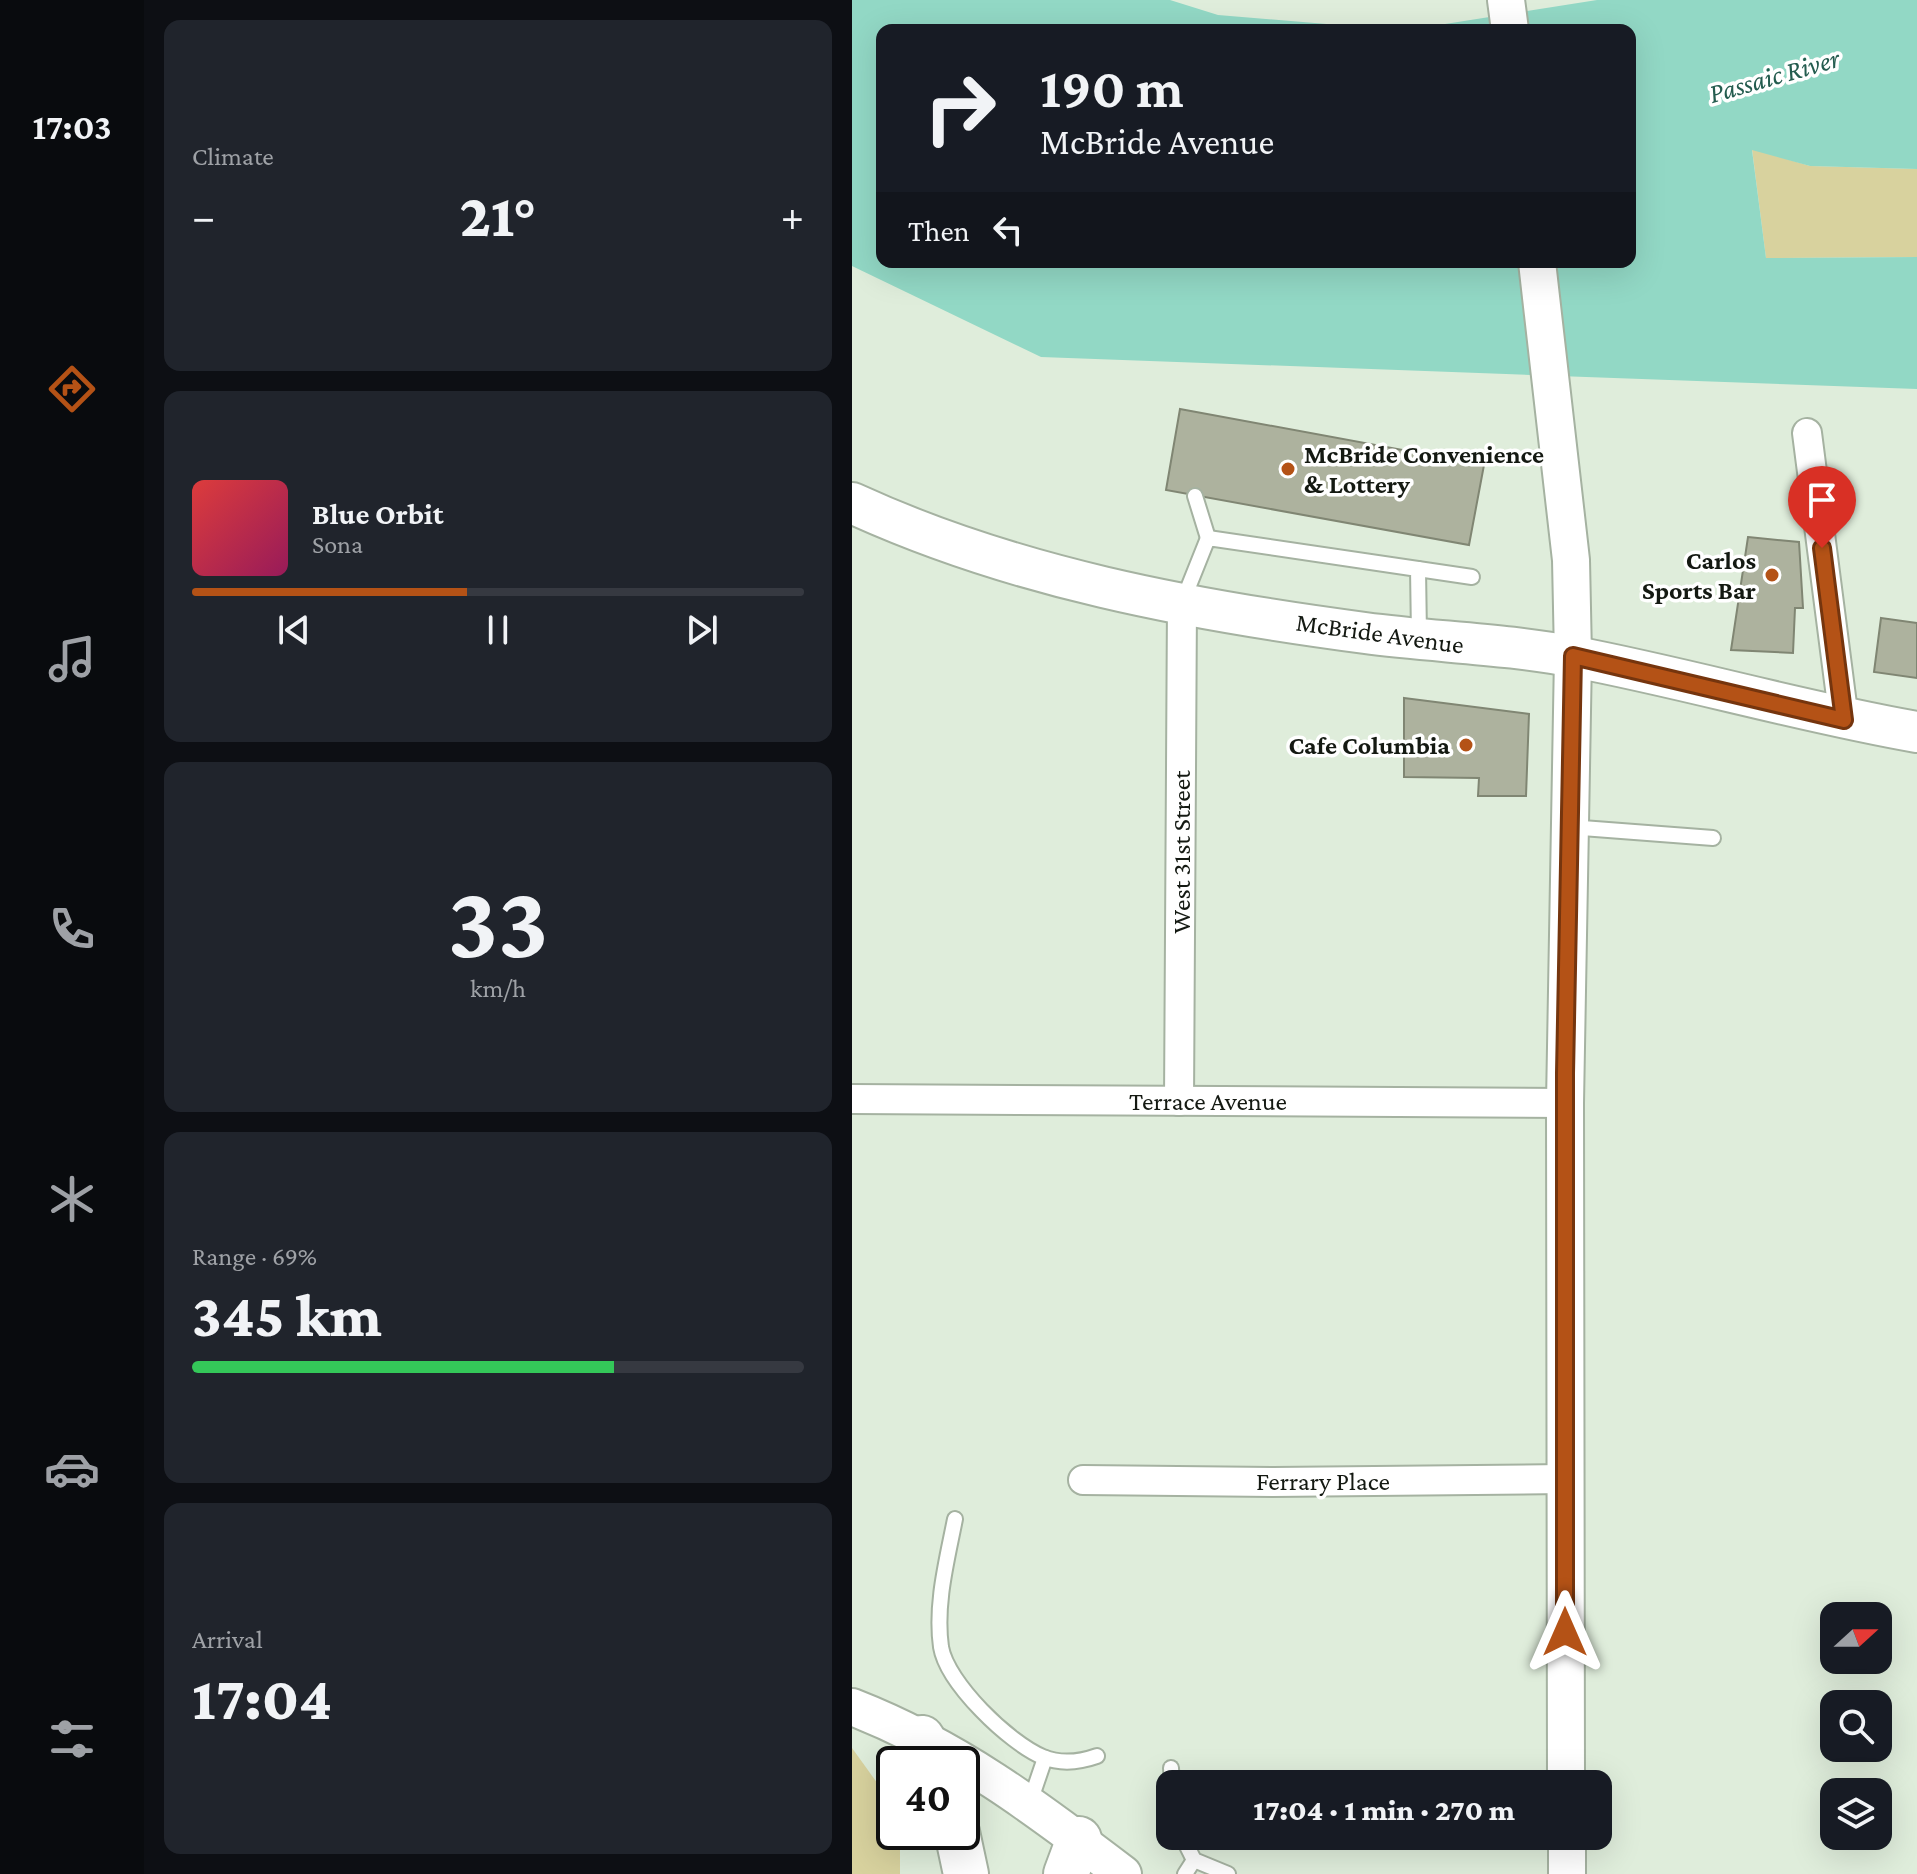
<!DOCTYPE html>
<meta charset="utf-8">
<style>
body{margin:0;font-family:"Crimson Pro",serif;background:#20242c;color:#f1f3f6;height:100vh;display:flex;flex-direction:column;font-size:30px;white-space:nowrap}
*{box-sizing:border-box;margin:0}
p{font-size:26px;color:#9ea1a6}
.icon{flex:none;width:44px;height:44px;fill:none;stroke:currentColor;stroke-width:2;stroke-linecap:round;stroke-linejoin:round}
.map{position:relative;flex:1;overflow:hidden}
.drawer{display:flex;flex-direction:column;gap:20px;padding:20px;background:#0d0f14;width:708px}
.drawer>*{flex:none}
.guide{position:absolute;left:24px;top:24px;width:760px;height:244px;border-radius:16px;box-shadow:0 8px 32px #0002;background:#171b24;color:#f1f3f6;overflow:hidden}
.needle{width:52px;rotate:69deg}
.controls{position:absolute;left:968px;top:1602px;display:grid;gap:16px}
.controls a{display:grid;place-items:center;width:72px;height:72px;border-radius:16px;background:#171b24;box-shadow:0 8px 32px #0002;font-size:40px}
.speed{position:absolute;left:24px;top:1746px;display:flex;gap:16px;font-size:40px;font-weight:700;text-align:center}
.speed>*{display:grid;place-content:center;width:104px;height:104px;border-radius:50%;background:#171b24;box-shadow:0 8px 32px #0002;line-height:1}
.speed .limit{border:4px solid #111;border-radius:12px;background:#fff;color:#111}
.pin{position:absolute;display:grid;place-items:center;width:68px;height:68px;color:#fff;margin:-82px -34px;border-radius:50% 50% 50% 0;rotate:-45deg;box-shadow:0 0 8px #0007}
.pin .icon{rotate:45deg}
.me{position:absolute;width:88px;margin:-44px;rotate:0deg;stroke-linejoin:round;filter:drop-shadow(0 0 6px #0008)}
.turn{display:flex;align-items:center;gap:28px;height:168px;padding:0 32px;font-size:36px}
.turn .icon{width:104px;height:104px;stroke-width:2.5}
.turn b{display:block;font-size:56px;line-height:68px}
.then{display:flex;align-items:center;height:76px;padding:0 32px;background:#0003;gap:16px;font-size:30px}
.big{font-size:60px;font-weight:800;line-height:1.1}
.drawer .tile{flex:1;display:flex;flex-direction:column;justify-content:center;gap:12px;min-width:0;padding:0 28px;border-radius:16px;background:#20242c}
.drawer .dial{align-items:center;gap:0}
.dial b{font-size:104px;line-height:1}
.song{display:flex;align-items:center;gap:24px}
.cover{width:96px;height:96px;border-radius:12px;background:linear-gradient(135deg,hsl(0 70% 55%),hsl(330 70% 35%))}
.played{height:8px;border-radius:4px;background:linear-gradient(90deg,#b45216 45%,#363941 45%)}
.keys{display:flex;justify-content:space-around;direction:ltr}
.heat{display:flex;justify-content:space-between;align-items:center;font-size:44px;direction:ltr}
.charge{height:12px;border-radius:6px;background:linear-gradient(90deg,#34c759 69%,#363941 0)}
.trip{position:absolute;left:304px;top:1770px;width:456px;height:80px;border-radius:16px;background:#171b24;box-shadow:0 8px 32px #0002;font-weight:800;line-height:80px;text-align:center}
main{display:flex;flex:1;min-height:0}
.tab-bar{display:flex;flex-direction:column;width:144px;justify-content:space-around;align-items:center;background:#090b0e;color:#9ea1a6}
.tab-bar .icon{width:56px;height:56px}
.tab-bar .current{color:#b45216}
.tab-bar b{font-size:36px;color:#f1f3f6}
.map>svg:first-child{display:block}
</style>
<main>
<nav class="tab-bar">
<b>17:03</b>
<svg class="icon current" aria-label="directions" viewBox="0 0 24 24"><path d="M12 3l9 9-9 9-9-9zM9 14v-3h6M13 9l2 2-2 2"/></svg>
<svg class="icon" aria-label="music" viewBox="0 0 24 24"><path d="M9 18V5l10-2v13"/><circle cx="6" cy="18" r="3"/><circle cx="16" cy="16" r="3"/></svg>
<svg class="icon" aria-label="phone" viewBox="0 0 24 24"><path d="M5 4h4l2 5-3 2q2 4 5 5l2-3 5 2v4C11 20 4 13 5 4z"/></svg>
<svg class="icon" aria-label="climate" viewBox="0 0 24 24"><path d="M12 3v18M4 7l16 10M4 17L20 7"/></svg>
<svg class="icon" aria-label="car" viewBox="0 0 24 24"><path d="M5 17H2v-5l4-1 3-4h7l3 4 3 1v5h-3M9 17h6M6 11h13"/><circle cx="7" cy="17" r="2"/><circle cx="17" cy="17" r="2"/></svg>
<svg class="icon" aria-label="filters" viewBox="0 0 24 24"><path d="M4 7h16M4 17h16"/><circle cx="9" cy="7" r="2"/><circle cx="15" cy="17" r="2"/></svg>
</nav>
<section class="drawer">
<div class="tile"><p>Climate</p>
<div class="heat"><a>−</a><b class="big">21°</b><a>+</a></div>
</div>
<div class="tile">
<div class="song"><i class="cover"></i><div><b>Blue Orbit</b><p>Sona</p></div></div>
<div class="played"></div>
<div class="keys"><svg class="icon" aria-label="previous" viewBox="0 0 24 24"><path d="M18 5L8 12l10 7zM5 5v14"/></svg><svg class="icon" aria-label="pause" viewBox="0 0 24 24"><path d="M8 5v14M16 5v14"/></svg><svg class="icon" aria-label="next" viewBox="0 0 24 24"><path d="M6 5l10 7-10 7zM19 5v14"/></svg></div>
</div>
<div class="tile dial"><b>33</b><p>km/h</p></div>
<div class="tile"><p>Range · 69%</p><b class="big">345 km</b><div class="charge"></div></div>
<div class="tile"><p>Arrival</p><b class="big">17:04</b></div>
</section>
<div class="map">
<svg width="1065" height="1874" viewBox="0 0 1065 1874">
<rect width="100%" height="100%" fill="#dfeddb"/>
<g fill="#d8d29e">
<polygon points="900,149 958,166 1065,169 1065,257 914,258"/>
<polygon points="0,1748 31,1791 48,1846 48,1874 0,1874"/>
</g>
<polygon fill="#92d8c5" points="0,0 318,0 366,15 546,30 30,30 30,262 778,262 778,30 555,30 745,0 1065,0 1065,169 958,166 900,150 914,258 1065,257 1065,389 189,357 0,266"/>
<g fill="#adb29e" stroke="#808673" stroke-width="2">
<polygon points="328,409 632,465 617,545 314,490"/>
<polygon points="896,537 947,542 951,608 943,608 941,653 879,650"/>
<polygon points="1029,618 1065,623 1065,678 1022,672"/>
<polygon points="552,698 677,714 674,796 626,796 627,778 552,777"/>
</g>
<g fill="none" stroke-linecap="round" stroke-linejoin="round">
<g stroke="#a5b2a1" stroke-width="18">
<g id="service">
<polyline points="343,496 356,538"/>
<polyline points="566,569 620,577"/>
<polyline points="330,603 356,538 566,569 567,635"/>
<polyline points="717,827 861,838"/>
<path d="M103,1519C95,1560 83,1604 89,1647C95,1683 157,1743 191,1757C208,1764 228,1762 245,1756"/>
<polyline points="319,1768 320,1784"/>
<polyline points="178,1802 193,1758"/>
<polyline points="330,1836 342,1860 376,1874"/>
<polyline points="333,1874 342,1860"/>
</g>
</g>
<g stroke="#a5b2a1" stroke-width="32">
<g id="minor">
<polyline points="955,433 992,720"/>
<polyline points="0,1099 713,1103"/>
<polyline points="327,1101 330,603"/>
<polyline points="231,1480 421,1482 712,1479"/>
</g>
</g>
<g stroke="#a5b2a1" stroke-width="40">
<g id="tertiary">
<polyline points="654,0 658,30"/>
<polyline points="685,262 719,560 721,656 713,1103 714,1784"/>
<path d="M0,1707C105,1748 183,1807 271,1874"/>
<polyline points="715,1836 715,1874"/>
</g>
</g>
<g stroke="#a5b2a1" stroke-width="44">
<path id="secondary" d="M0,503C161,577 338,610 513,633C581,642 656,644 723,657C838,679 950,712 1065,732"/>
</g>
<g stroke="#a5b2a1" stroke-width="48">
<g id="motorway">
<polyline points="70,1738 78,1764"/>
<polyline points="105,1832 114,1874"/>
<polyline points="214,1874 227,1839"/>
</g>
</g>
<use href="#service" stroke="#fff" stroke-width="14"/>
<use href="#minor" stroke="#fff" stroke-width="28"/>
<use href="#tertiary" stroke="#fff" stroke-width="36"/>
<use href="#secondary" stroke="#fff" stroke-width="40"/>
<use href="#motorway" stroke="#fff" stroke-width="44"/>
</g>
<g fill="none" stroke-linecap="round" stroke-linejoin="round">
<g stroke="#75350e" stroke-width="20">
<polyline id="route" points="713,1632 713,1073 721,656 992,720 970,548"/>
</g>
<use href="#route" stroke="#b45216" stroke-width="14"/>
</g>
<g fill="#b45216" stroke="#fff" stroke-width="3">
<circle cx="436" cy="469" r="8"/>
<circle cx="920" cy="575" r="8"/>
<circle cx="614" cy="745" r="8"/>
</g>
<g text-anchor="middle" stroke-width="7" stroke-linejoin="round" paint-order="stroke">
<g font-size="26" font-weight="bold" fill="#141912" stroke="#fff" text-anchor="end">
<text x="452" y="463" text-anchor="start">McBride Convenience<tspan x="452" dy="30">&amp; Lottery</tspan></text>
<text x="904" y="569">Carlos<tspan x="904" dy="30">Sports Bar</tspan></text>
<text x="598" y="754">Cafe Columbia</text>
</g>
<g font-size="26" fill="#141912" stroke="#fff">
<text transform="translate(528 633) rotate(8)" y="9">McBride Avenue</text>
<text transform="translate(329 852) rotate(-90)" y="9">West 31st Street</text>
<text x="356" y="1110">Terrace Avenue</text>
<text x="471" y="1490">Ferrary Place</text>
</g>
<g font-size="28" font-style="italic" fill="#245c4f" stroke="#fff">
<text transform="translate(922 75) rotate(-16)" y="10">Passaic River</text>
</g>
</g>
</svg>
<div class="controls">
<a><svg class="needle" viewBox="-14 -14 28 28"><path d="M0-13l5 13h-10z" fill="#e53935"/><path d="M0 13l5-13h-10z" fill="#9ea1a6"/></svg></a>
<a><svg class="icon" aria-label="search" viewBox="0 0 24 24"><circle cx="10" cy="10" r="6"/><path d="M15 15l6 6"/></svg></a>
<a><svg class="icon" aria-label="layers" viewBox="0 0 24 24"><path d="M12 4l9 5-9 5-9-5zM3 14l9 5 9-5"/></svg></a>
</div>
<div class="speed"><div class="limit">40</div></div>
<div class="pin" style="left:970px;top:548px;background:#d93025"><svg class="icon" aria-label="arrive" viewBox="0 0 24 24"><path d="M6 21V4h12l-3 4 3 4H6"/></svg></div>
<svg class="me" style="left:713px;top:1632px" viewBox="-20 -20 40 40"><path d="M0-17L14 15 0 8-14 15z" fill="#b45216" stroke="#fff" stroke-width="4"/></svg>
<div class="trip">17:04 · 1 min · 270 m</div>
<div class="guide">
<div class="turn"><svg class="icon" aria-label="right" viewBox="0 0 24 24"><path d="M7 20v-9h11M14 6l5 5-5 5"/></svg><div><b>190 m</b>McBride Avenue</div></div>
<div class="then">Then<svg class="icon" aria-label="left" viewBox="0 0 24 24"><path d="M17 20v-9H6M10 6l-5 5 5 5"/></svg></div>
</div>
</div>
</main>
